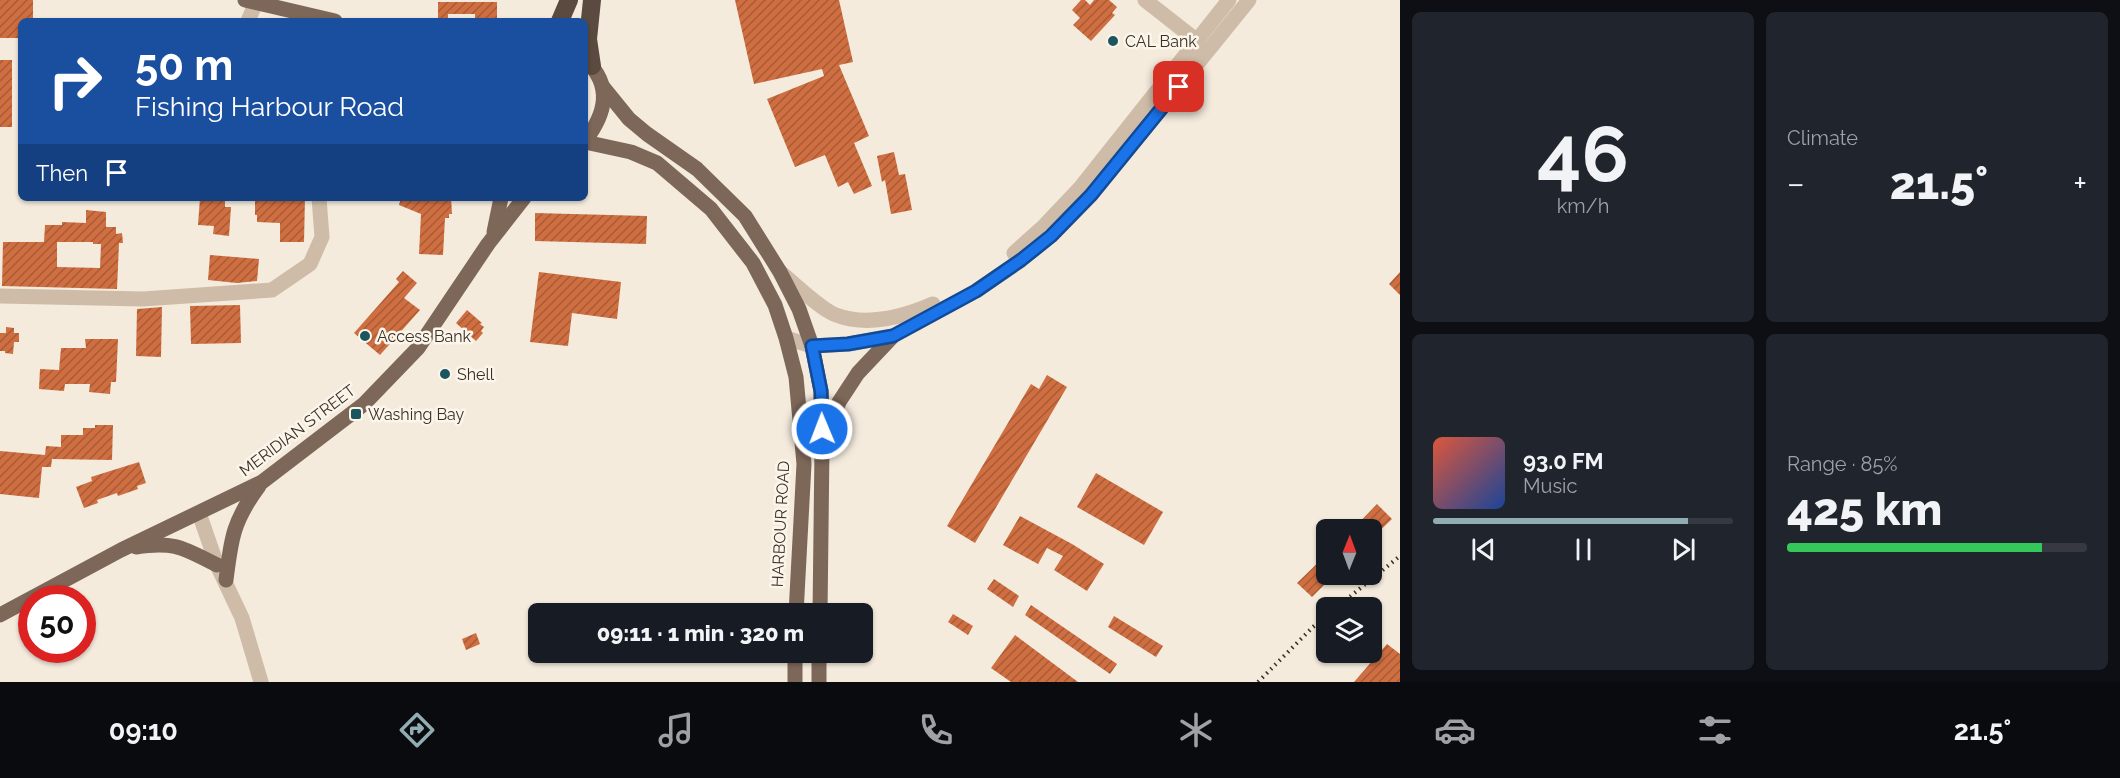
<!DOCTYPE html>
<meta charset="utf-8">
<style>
body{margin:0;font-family:Raleway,sans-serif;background:#20242c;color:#f1f3f6;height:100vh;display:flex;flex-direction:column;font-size:22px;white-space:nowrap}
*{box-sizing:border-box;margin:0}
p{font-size:20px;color:#9ea1a6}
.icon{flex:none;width:33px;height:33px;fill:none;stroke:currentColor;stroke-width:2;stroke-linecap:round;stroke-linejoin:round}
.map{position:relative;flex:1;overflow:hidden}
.sheet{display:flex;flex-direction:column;gap:12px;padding:12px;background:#0d0f14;width:720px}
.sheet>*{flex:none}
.banner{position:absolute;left:18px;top:18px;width:570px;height:183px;border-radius:9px;box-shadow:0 2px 4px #0004;background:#1a4fa0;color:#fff;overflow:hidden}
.needle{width:39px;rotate:1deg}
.tools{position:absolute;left:1316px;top:519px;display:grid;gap:12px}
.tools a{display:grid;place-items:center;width:66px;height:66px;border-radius:9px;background:#171b24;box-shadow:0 2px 4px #0004;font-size:30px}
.speed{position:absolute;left:18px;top:585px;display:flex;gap:12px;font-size:30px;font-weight:700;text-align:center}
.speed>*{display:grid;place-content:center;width:78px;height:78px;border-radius:50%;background:#171b24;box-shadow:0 2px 4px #0004;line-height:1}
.speed .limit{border:9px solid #d22;background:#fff;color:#111}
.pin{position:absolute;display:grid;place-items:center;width:51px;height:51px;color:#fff;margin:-26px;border-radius:12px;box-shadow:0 3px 9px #0006}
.me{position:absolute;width:66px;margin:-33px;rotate:359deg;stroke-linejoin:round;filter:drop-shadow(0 0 4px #0008)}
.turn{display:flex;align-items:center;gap:21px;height:126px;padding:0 18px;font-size:27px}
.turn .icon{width:78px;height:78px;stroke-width:2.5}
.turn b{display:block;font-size:42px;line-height:51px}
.then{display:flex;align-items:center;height:57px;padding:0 18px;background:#0003;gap:12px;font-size:22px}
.big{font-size:45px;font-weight:800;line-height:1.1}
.sheet .widget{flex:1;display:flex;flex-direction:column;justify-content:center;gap:9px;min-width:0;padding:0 21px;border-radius:9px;background:#20242c}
.sheet .dial{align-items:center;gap:0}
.dial b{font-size:78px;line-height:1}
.song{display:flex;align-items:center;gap:18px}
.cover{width:72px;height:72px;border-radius:9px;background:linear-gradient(135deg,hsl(10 70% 55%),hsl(220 70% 35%))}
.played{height:6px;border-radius:3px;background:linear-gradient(90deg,#91acb2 85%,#363941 85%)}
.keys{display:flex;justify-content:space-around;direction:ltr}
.heat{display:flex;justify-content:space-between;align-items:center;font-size:33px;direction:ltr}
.charge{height:9px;border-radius:4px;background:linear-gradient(90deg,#34c759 85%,#363941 0)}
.sheet .tiles{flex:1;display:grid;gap:12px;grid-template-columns:repeat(2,1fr)}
.trip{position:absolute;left:528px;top:603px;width:345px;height:60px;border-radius:9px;background:#171b24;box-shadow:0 2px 4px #0004;font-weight:800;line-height:60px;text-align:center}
.tabs{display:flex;height:96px;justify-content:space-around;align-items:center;background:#090b0e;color:#9ea1a6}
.tabs .icon{width:42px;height:42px}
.tabs .on{color:#91acb2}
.tabs b{font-size:27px;color:#f1f3f6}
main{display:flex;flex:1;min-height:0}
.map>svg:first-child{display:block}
</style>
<main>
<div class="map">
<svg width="1400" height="682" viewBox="0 0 1400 682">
<defs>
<pattern id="building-hatch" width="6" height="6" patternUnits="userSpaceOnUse" patternTransform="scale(1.5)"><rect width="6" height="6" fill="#ce6e41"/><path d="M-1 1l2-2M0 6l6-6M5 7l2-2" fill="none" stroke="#a85b36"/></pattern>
</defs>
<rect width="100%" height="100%" fill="#f4ebdd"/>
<g fill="url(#building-hatch)" fill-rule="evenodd">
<polygon points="0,0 33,0 33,21 21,21 21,38 0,38"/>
<polygon points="735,0 839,0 853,62 839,65 869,136 854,143 872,186 854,194 848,182 838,187 825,155 795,167 767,99 824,76 822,69 754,84"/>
<polygon points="1081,0 1085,0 1090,5 1094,0 1109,0 1117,7 1112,13 1115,15 1091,41 1073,25 1080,18 1072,10"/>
<polygon points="438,2 497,2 497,20 475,20 475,14 448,14 448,21 438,21"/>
<rect x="0" y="60" width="12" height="67"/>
<polygon points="894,152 899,175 905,174 912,210 891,214 885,180 882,182 877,156"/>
<polygon points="200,198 225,198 225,207 231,207 229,236 213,234 214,226 198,225"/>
<polygon points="255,198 305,198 304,242 280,242 280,223 257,222 257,215 255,215"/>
<polygon points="401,198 451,198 452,214 449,214 449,218 445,218 443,255 419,254 421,214 399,205"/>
<path d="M86,210L106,212V227H116V234L122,233L123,243H119L117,289L2,286L3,242H44L45,225H62V222L86,223ZM57,242H93V244H101L100,268L57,267Z"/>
<polygon points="535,213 647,216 646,244 535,241"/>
<polygon points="210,255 259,259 257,281 237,283 208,280"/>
<polygon points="403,271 417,283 404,298 420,310 380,355 354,333 399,282 396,279"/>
<polygon points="539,272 621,282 617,319 572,313 568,346 530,342"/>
<polygon points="1400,272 1400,295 1389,284"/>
<polygon points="240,305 241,343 191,344 190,306"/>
<polygon points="162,307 161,357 136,356 137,309"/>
<polygon points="467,310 482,323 480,324 484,327 481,331 483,333 476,341 456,323"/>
<polygon points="6,327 14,328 14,333 19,333 19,342 14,342 13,354 5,353 5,351 0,351 0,333 6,333"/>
<polygon points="85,339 118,339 116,382 111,382 110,394 89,392 90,384 65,384 64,391 39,389 40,369 59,370 61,348 86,348"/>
<polygon points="1047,375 1067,387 975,543 947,526 1031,384 1039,389"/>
<polygon points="95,425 113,425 112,460 52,459 51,467 42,467 39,498 0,494 0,451 45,455 46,446 61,447 61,435 83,435 83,428 95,428"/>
<polygon points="139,462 146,483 137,486 138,489 118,496 117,493 97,500 98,503 84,508 76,487 92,481 91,477"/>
<polygon points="1096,473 1163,512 1144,545 1077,507"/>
<polygon points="1377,504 1392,519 1371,539 1371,530 1352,530"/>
<polygon points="1020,516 1072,544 1104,564 1087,591 1054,570 1063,556 1047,548 1038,564 1003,545"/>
<polygon points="1326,555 1326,574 1335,574 1312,597 1297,583"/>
<polygon points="994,579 1019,596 1013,607 987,589"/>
<polygon points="1031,605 1117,664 1110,674 1025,615"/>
<polygon points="953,614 973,626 968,635 948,622"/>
<polygon points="1114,616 1163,646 1156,657 1108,627"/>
<polygon points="476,633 480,644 466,650 462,639"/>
<polygon points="1015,635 1078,682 1011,682 991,668"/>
<polygon points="1387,644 1400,654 1400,682 1354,682"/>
</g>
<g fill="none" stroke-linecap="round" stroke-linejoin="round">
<g stroke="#cebca8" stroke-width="15">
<polyline points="1145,0 1196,40 1199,47"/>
<polyline points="248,21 257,0"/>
<polyline points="1014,253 1044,226 1080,188 1229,0"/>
<path d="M780,272C794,283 821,310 836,315C868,327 903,317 933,304"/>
<polyline points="0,296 143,299 272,290 310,264 322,237 319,198"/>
<polyline points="786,338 812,346 848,344 893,336 976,291 1021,260 1051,236 1091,195 1249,0"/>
<polyline points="199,513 217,565 242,618 261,682"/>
</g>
<g stroke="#7d6759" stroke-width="15">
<polyline points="245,0 335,21"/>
<path d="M585,59C613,86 606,113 585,141"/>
<polyline points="603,87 629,119 647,134 697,169 745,216 780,272 799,309 812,346 821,391 822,447 820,614"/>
<polyline points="585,142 631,152 657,163 711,209 753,263 775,305 786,338 796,377 804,464 796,614"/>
<polyline points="494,232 501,198"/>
<polyline points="825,439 839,402 858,373 893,336"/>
<path d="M136,547C175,541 183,548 217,565"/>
<path d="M226,580C231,539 233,521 259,486"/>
<polyline points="0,615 121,550 262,482 364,404 418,348 488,244 524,198"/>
<polyline points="795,682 795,652"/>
<polyline points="819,682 819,652"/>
</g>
<g stroke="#5b4a3f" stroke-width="18">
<polyline points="592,0 588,39 592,66"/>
<polyline points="560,21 569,0"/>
</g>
<g stroke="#3a2f29" stroke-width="4" stroke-dasharray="1.5 4.5" stroke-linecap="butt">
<polyline points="1336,608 1400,556"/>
<polyline points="1258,682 1313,627 1326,616"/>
</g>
</g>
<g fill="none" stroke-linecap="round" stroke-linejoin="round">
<g stroke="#114b97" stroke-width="15">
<polyline id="route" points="822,429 821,391 812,346 848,344 893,336 976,291 1021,260 1051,236 1091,195 1179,87"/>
</g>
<use href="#route" stroke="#1a73e8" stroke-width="10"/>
</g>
<g fill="#1b555f" stroke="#fbf5ea" stroke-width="2">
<circle cx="1113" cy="41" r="6"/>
<circle cx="365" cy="336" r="6"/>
<circle cx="445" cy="374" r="6"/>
<rect x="350" y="408" width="12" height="12" rx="3"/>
</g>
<g text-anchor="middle" stroke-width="5" stroke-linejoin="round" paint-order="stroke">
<g font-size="16" fill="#3a2f29" stroke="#fbf5ea" text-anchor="start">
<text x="1125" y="47">CAL Bank</text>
<text x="377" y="342">Access Bank</text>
<text x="457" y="380">Shell</text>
<text x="368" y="420">Washing Bay</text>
</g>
<g font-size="16" fill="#3a2f29" stroke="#fbf5ea">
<text transform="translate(297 430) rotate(-37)" y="6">MERIDIAN STREET</text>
<text transform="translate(780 524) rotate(-87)" y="6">HARBOUR ROAD</text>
</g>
</g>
</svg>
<div class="tools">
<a><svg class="needle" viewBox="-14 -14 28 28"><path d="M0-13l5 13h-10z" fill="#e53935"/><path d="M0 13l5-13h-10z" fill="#9ea1a6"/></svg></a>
<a><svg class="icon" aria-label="layers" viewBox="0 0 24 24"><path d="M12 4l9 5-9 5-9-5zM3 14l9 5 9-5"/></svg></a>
</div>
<div class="speed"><div class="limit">50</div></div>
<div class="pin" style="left:1179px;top:87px;background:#d93025"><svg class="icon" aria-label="arrive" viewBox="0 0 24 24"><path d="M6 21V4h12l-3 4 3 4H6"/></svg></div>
<svg class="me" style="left:822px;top:429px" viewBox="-20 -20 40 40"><circle r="17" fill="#1a73e8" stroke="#fff" stroke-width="3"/><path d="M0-11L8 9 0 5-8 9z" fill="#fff"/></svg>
<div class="trip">09:11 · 1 min · 320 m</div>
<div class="banner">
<div class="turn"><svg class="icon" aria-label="right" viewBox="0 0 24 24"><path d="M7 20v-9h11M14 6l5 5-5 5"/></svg><div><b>50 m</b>Fishing Harbour Road</div></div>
<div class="then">Then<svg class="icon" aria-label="arrive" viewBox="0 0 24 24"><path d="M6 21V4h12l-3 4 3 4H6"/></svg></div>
</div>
</div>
<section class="sheet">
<div class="tiles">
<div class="widget dial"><b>46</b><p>km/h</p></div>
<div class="widget"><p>Climate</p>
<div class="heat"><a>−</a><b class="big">21.5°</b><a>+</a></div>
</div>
<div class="widget">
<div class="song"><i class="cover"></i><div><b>93.0 FM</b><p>Music</p></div></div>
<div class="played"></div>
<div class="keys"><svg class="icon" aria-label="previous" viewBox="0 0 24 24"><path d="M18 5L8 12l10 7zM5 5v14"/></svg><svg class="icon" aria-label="pause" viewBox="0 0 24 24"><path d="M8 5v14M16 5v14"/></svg><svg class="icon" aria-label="next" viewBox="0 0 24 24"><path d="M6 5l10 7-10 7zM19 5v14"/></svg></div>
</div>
<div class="widget"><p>Range · 85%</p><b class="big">425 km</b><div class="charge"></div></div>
</div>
</section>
</main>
<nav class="tabs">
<b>09:10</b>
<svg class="icon on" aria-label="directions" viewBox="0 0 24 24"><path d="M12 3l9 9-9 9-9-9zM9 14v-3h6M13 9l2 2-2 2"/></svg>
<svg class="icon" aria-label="music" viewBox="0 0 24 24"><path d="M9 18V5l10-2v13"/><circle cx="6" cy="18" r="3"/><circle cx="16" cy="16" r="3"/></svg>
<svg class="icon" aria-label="phone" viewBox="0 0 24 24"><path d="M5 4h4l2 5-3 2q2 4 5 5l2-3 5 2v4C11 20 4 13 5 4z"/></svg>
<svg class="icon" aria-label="climate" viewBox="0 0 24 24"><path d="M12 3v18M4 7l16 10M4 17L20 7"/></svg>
<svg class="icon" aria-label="car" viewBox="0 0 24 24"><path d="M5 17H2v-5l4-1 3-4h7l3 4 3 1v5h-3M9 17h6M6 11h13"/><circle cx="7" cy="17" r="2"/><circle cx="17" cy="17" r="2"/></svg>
<svg class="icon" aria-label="filters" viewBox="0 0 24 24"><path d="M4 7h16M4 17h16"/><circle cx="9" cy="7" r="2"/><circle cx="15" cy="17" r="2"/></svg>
<b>21.5°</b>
</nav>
